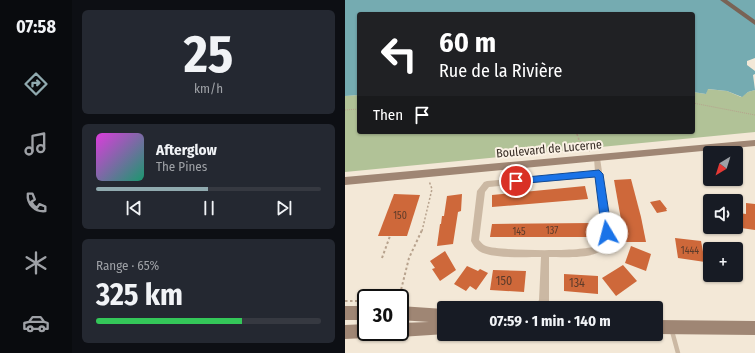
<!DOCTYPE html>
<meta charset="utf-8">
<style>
body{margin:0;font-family:"Fira Sans Condensed",sans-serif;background:#242831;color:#f1f3f6;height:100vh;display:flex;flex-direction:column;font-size:15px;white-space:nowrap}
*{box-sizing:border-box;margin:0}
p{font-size:13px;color:#9ea1a6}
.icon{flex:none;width:22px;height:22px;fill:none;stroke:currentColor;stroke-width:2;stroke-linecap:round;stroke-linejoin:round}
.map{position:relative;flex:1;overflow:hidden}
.panel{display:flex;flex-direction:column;gap:10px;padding:10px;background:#0d0f14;width:273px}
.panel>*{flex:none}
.banner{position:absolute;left:12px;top:12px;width:338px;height:122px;border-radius:4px;box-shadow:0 1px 3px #0004;background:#202124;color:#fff;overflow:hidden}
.needle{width:26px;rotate:218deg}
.buttons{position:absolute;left:358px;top:146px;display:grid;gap:8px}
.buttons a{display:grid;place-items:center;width:40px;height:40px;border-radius:4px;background:#171b24;box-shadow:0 1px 3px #0004;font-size:20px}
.speed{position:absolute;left:12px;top:289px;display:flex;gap:8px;font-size:20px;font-weight:700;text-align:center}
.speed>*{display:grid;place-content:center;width:52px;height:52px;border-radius:50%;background:#171b24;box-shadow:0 1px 3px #0004;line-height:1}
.speed .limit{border:2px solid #111;border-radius:6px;background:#fff;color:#111}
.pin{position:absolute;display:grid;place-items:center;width:34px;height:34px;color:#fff;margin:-17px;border:2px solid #fff;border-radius:50%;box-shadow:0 1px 4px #0007}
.me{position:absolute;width:44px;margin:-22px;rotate:352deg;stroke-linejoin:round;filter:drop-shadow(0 0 3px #0008)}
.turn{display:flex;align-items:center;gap:14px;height:84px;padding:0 16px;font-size:18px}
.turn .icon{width:52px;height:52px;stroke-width:2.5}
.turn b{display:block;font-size:28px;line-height:34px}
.then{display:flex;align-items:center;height:38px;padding:0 16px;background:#0003;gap:8px;font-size:15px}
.big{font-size:30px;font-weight:700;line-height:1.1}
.panel .card{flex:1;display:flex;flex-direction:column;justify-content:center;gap:6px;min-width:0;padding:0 14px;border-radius:6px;background:#242831}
.panel .dial{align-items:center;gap:0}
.dial b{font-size:52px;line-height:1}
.song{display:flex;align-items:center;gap:12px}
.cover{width:48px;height:48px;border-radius:6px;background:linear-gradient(135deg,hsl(300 70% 55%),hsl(160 70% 35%))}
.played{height:4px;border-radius:2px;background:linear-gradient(90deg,#90aaaf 50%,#363941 50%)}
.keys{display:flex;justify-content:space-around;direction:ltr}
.charge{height:6px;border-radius:3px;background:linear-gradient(90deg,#34c759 65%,#363941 0)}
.trip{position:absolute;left:92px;top:301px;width:226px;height:40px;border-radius:4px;background:#171b24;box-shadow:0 1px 3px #0004;font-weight:700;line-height:40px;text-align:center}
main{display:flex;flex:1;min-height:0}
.menu{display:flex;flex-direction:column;width:72px;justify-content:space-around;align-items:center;background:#090b0e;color:#9ea1a6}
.menu .icon{width:28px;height:28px}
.menu .selected{color:#90aaaf}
.menu b{font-size:18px;color:#f1f3f6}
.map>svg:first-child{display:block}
</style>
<main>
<nav class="menu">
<b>07:58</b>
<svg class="icon selected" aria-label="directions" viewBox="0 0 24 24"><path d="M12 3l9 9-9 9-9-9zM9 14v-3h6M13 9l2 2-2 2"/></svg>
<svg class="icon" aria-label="music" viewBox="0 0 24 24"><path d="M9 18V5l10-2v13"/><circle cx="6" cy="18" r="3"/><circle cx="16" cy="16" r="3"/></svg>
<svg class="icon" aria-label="phone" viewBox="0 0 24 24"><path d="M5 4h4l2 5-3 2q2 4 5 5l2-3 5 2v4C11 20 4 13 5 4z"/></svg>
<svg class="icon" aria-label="climate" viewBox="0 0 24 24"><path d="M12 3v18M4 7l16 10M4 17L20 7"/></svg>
<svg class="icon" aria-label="car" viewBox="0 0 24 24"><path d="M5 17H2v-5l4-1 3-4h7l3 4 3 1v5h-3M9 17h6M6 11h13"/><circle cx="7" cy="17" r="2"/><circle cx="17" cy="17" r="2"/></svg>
</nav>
<section class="panel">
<div class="card dial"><b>25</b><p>km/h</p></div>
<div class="card">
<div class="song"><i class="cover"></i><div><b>Afterglow</b><p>The Pines</p></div></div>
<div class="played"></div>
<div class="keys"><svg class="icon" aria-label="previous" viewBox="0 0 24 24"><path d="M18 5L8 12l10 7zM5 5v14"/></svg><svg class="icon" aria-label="pause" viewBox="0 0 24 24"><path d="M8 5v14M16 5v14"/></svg><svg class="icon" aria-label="next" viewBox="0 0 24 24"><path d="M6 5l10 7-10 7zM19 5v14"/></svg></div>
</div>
<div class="card"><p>Range · 65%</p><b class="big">325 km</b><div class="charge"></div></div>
</section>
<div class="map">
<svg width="410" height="353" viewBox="0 0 410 353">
<rect width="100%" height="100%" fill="#f3e8d7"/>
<polygon fill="#b1c297" points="362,89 382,91 396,97 403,92 410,90 410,132 0,172 0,96 14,95 14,132 348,132 348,92 361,94"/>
<polygon fill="#75abb1" points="0,0 410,0 410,58 402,61 402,65 410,71 410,74 408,75 410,90 403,92 397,97 382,91 363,89 361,94 348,92 348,14 14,14 14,95 0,96"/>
<g fill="#ce683a">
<polygon points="286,179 296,217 301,242 280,242 269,180"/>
<polygon points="240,186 243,199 147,207 147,195"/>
<polygon points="49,194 75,195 62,236 33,236"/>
<polygon points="117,194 116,211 113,212 108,244 92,246 95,224 96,224 97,216 99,216 102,196"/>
<polygon points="315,200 322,209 321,209 322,211 312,213 305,202"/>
<polygon points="401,203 410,204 410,230 396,228 394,213 401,214"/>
<polygon points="247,223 248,237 145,237 147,224"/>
<polygon points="330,238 356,241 360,262 333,258"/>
<polygon points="286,246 306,254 301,271 280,263"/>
<polygon points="100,251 111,270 95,281 87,269 90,268 85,261"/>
<polygon points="278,265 292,281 271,296 257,278"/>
<polygon points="122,266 133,271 135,269 143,273 131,290 125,286 121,291 109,284"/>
<polygon points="148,270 181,271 179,292 145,290"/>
<polygon points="219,274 253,276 253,294 219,291"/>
</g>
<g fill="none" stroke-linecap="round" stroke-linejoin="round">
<g stroke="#b7a28d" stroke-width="1" stroke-dasharray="1 1" stroke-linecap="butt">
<polyline points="348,103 410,115"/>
<polyline points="0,110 14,109"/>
<polyline points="231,132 232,135"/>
</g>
<g stroke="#b7a28d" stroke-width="1.5" stroke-dasharray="2 2" stroke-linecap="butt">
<polyline points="232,134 234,140 245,151"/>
<polyline points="77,231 87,189 84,181"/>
</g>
<g stroke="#b7a28d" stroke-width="2" stroke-dasharray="2.5 2.5" stroke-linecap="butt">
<polyline points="37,258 45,236"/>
<polyline points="51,298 56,290 64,258 77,230"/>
<polyline points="0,301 21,301"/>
</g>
<polyline stroke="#cbb8a3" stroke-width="4.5" points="327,331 333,353"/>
<path fill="#cbb8a3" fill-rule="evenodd" d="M250,156H252L255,158L266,233C265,239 262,246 257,250C247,259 218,257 204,257V301L207,308H189L194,300L196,257C181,257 146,259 134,251C130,248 128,245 126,241L132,191L139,182L142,181L250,172L249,158ZM251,177L258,233C257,238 255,243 250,246C239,252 154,251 141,246C138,245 136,242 134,240L140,192L144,187Z"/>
<g fill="#9f8674" fill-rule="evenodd">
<polygon points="410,140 410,146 0,185 0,177"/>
<rect x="0" y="306" width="21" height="14"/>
<polygon points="55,306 99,309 99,334 101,334 55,337 50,335 49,332 55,332 55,323 84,322 55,320"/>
<polygon points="311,320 410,321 410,335 311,334"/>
<polygon points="21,324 21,332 28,332 26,336 21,338 0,339 0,325"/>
</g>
<polygon fill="#796355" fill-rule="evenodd" points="375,0 382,0 410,20 410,25"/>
</g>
<polygon fill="#1a73e8" stroke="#114b97" points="254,170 258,174 267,233 262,237 257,233 250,177 171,184 167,181 171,178"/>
<g text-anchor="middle" stroke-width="4" stroke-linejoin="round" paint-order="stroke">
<g font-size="10" fill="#5c3b2a">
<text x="55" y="219">150</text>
<text x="207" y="234">137</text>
<text x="174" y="235">145</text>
<text x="345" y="254">1444</text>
</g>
<g font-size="12" fill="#362c25" stroke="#faf1e4">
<text transform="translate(204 149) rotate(-5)" y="4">Boulevard de Lucerne</text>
</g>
<g font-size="12" fill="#5c3b2a">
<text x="159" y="285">150</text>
<text x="232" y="287">134</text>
</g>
</g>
</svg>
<div class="buttons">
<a><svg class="needle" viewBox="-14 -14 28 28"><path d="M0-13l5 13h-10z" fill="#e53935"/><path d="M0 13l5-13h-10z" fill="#9ea1a6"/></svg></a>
<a><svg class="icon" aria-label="sound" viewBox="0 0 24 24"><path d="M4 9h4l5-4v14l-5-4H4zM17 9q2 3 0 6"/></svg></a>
<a>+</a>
</div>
<div class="speed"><div class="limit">30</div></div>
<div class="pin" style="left:171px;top:181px;background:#d93025"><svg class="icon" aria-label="arrive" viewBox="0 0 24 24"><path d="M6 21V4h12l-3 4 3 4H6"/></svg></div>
<svg class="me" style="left:262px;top:233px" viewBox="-20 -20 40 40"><circle r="19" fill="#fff"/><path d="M0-13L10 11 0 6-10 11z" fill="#1a73e8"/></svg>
<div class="trip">07:59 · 1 min · 140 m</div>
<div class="banner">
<div class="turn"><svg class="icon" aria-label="left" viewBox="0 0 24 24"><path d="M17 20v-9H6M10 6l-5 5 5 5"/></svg><div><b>60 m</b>Rue de la Rivière</div></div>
<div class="then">Then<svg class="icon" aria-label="arrive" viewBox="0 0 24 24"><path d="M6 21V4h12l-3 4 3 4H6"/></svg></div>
</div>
</div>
</main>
